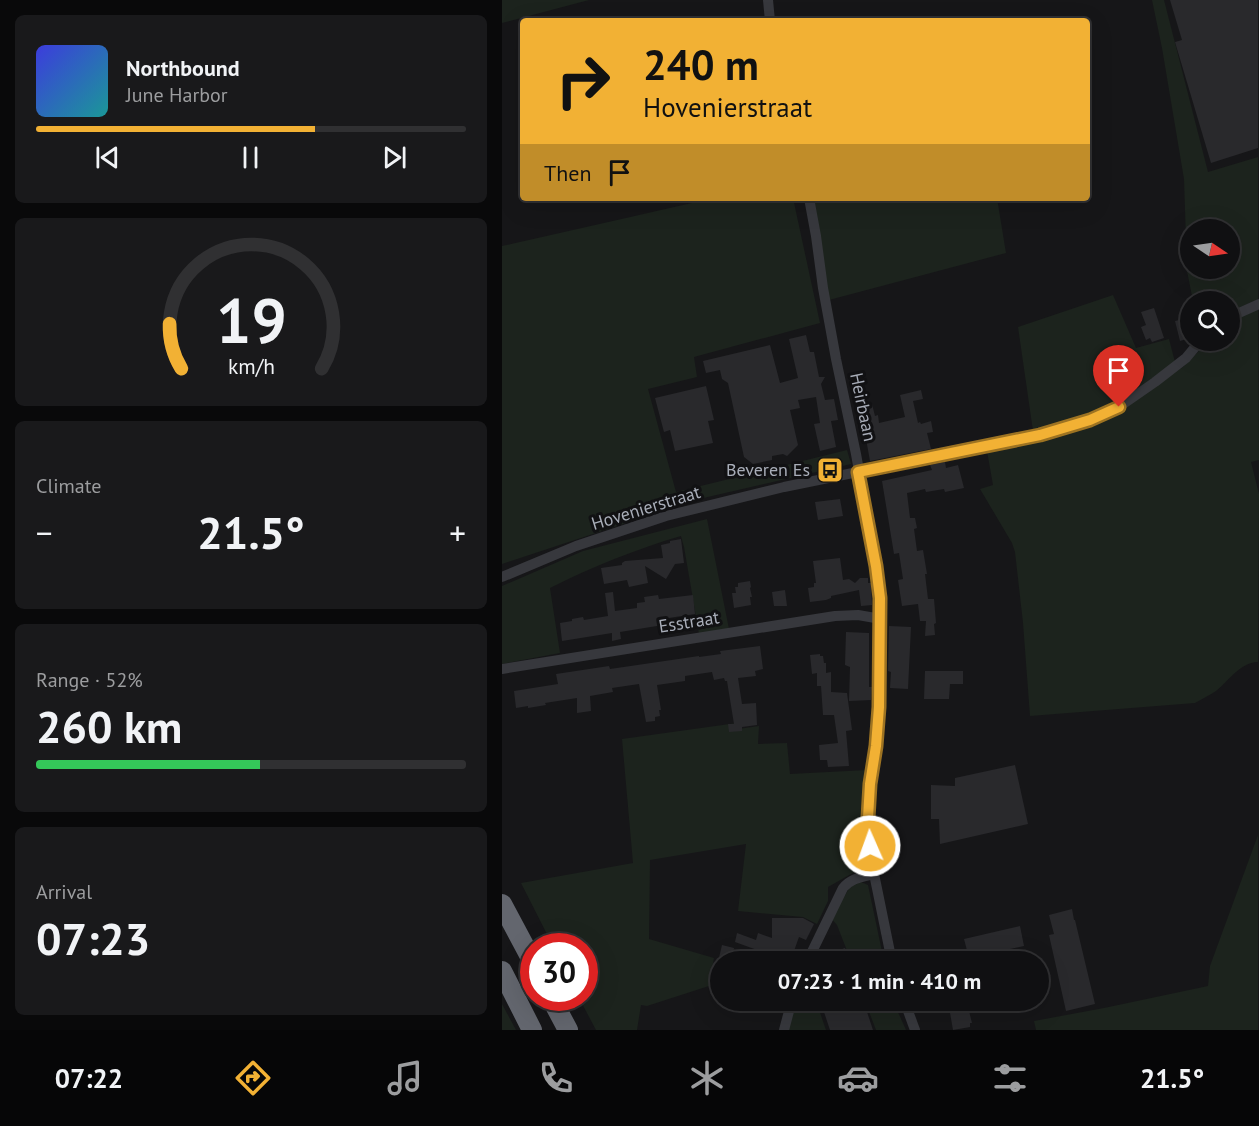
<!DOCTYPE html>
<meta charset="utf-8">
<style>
body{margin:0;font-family:"PT Sans",sans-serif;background:#19191b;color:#f1f3f6;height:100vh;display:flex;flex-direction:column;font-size:22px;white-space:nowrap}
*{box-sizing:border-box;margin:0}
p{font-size:20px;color:#9c9d9f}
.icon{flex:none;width:33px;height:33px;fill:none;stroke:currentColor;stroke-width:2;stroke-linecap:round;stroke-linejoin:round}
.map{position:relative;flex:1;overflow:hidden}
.details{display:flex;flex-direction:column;gap:15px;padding:15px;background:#09090a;width:502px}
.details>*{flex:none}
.top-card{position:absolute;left:18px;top:18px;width:570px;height:183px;border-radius:6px;box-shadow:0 6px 24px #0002,0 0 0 2px #303032;background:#f2b134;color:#111;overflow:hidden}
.needle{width:39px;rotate:103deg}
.fabs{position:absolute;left:678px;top:219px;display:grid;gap:12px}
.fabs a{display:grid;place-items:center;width:60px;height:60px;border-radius:50%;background:#101012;box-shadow:0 6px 24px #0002,0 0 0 2px #303032;font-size:30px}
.speed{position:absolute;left:18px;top:933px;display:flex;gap:12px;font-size:30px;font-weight:700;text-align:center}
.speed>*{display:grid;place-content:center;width:78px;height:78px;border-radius:50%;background:#101012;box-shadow:0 6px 24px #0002,0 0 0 2px #303032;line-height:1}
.speed .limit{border:9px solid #d22;background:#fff;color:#111}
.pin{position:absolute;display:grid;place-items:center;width:51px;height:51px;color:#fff;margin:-62px -26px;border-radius:50% 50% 50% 0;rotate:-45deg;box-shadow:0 0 6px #0007}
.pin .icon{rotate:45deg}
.me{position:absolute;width:66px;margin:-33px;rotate:358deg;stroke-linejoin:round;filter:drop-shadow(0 0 4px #0008)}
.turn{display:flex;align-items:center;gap:21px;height:126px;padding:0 24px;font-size:27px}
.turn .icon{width:78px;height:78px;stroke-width:2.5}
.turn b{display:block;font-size:42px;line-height:51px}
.then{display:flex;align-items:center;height:57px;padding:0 24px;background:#0003;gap:12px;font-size:22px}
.big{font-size:45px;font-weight:700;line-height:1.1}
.details .tile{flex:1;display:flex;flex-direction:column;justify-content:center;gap:9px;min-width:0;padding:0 21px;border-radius:9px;background:#19191b}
.details .dial{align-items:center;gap:0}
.dial svg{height:156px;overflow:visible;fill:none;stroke:#303032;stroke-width:7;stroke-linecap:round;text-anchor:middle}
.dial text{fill:#f1f3f6;stroke:none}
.song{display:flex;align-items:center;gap:18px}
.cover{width:72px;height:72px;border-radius:9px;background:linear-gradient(135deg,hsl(240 70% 55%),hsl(180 70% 35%))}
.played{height:6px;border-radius:3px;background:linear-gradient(90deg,#f2b134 65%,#303032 65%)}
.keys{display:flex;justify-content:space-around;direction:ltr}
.heat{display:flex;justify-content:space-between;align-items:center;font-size:33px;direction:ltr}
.charge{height:9px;border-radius:4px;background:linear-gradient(90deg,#34c759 52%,#303032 0)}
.trip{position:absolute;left:208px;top:951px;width:339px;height:60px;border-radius:30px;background:#101012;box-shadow:0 6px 24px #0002,0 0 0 2px #303032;font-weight:700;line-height:60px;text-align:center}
.tabs{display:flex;height:96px;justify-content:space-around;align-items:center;background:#060607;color:#9c9d9f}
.tabs .icon{width:42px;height:42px}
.tabs .selected{color:#f2b134}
.tabs b{font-size:27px;color:#f1f3f6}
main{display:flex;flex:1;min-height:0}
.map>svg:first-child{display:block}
</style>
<main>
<section class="details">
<div class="tile">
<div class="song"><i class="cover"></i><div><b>Northbound</b><p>June Harbor</p></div></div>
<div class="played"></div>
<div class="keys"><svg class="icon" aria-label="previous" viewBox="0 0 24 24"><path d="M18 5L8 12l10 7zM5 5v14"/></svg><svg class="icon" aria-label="pause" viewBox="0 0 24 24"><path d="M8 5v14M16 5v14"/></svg><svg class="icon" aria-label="next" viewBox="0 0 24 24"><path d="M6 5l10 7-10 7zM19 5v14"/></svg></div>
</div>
<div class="tile dial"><svg viewBox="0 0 100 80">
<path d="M14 69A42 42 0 1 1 86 69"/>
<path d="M14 69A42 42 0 0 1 8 46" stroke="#f2b134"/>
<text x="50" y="56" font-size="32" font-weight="700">19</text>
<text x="50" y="72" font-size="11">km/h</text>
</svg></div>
<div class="tile"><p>Climate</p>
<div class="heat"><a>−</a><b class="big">21.5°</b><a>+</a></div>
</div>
<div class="tile"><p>Range · 52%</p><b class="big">260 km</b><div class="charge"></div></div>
<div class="tile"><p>Arrival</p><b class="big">07:23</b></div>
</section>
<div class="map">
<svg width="757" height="1030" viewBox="0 0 757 1030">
<rect width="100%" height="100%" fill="#161618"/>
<g fill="#1c231d" fill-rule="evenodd">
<polygon points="0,0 87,0 0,23"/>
<path d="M650,0H662L706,172L756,157V299L728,312V302L691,301L685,271L682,179L660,48ZM688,230H728V268H688Z"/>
<polygon points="212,198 291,198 318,323 192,357 195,377 146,389 174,492 345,450 349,464 197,499 0,564 0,246"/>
<polygon points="308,198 495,198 504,253 327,300"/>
<polygon points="611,295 634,348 667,339 673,362 615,403 570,421 531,431 516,327"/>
<path d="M756,309L757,460L749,462L757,494L756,662C737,663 728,680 714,691C708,695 700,699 693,703L528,716L521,623L513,552L510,543L478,489L491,485L485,451L573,430L602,420L630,403L682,366L707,341L728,340V323L734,319Z"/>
<path d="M205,519L227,629L197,634L182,547L179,536C134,549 90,567 48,588L58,653L0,664V586L81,551Z"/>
<polygon points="235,723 236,729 257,726 256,744 285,743 288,774 365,770 361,865 356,870 326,887 326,901 315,924 301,917 236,911 244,844 148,860 147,939 212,958 207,986 145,1006 139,1005 135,1030 94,1030 77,998 82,998 82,946 51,946 19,883 131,863 120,739"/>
<polygon points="756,835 756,1030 534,1030 532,1021 602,1008 706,986 708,966"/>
<polygon points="359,882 366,885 382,961 349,961 335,925 329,918 348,887"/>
<polygon points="294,1001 314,1001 324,1030 285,1030"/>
<polygon points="363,1001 391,1001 404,1030 374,1030"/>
<polygon points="0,1004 14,1030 0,1030"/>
</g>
<g fill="#29292c">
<polygon points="668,0 756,0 756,148 709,163 673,42 680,40"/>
<polygon points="652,308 662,338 650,342 648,338 644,340 639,327 644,325 639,312"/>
<polygon points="685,318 688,338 678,341 673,321"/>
<polygon points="304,335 308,352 312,352 317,377 323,377 319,384 323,400 332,399 336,420 329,421 334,447 318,451 312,424 318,423 314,397 296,400 298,408 288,410 296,445 285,456 281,454 270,456 270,460 251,464 242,457 226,383 220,379 218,370 204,373 201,361 268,345 278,383 296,378 287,339"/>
<polygon points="204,386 212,420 206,421 211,443 173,451 168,430 162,432 153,398"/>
<polygon points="419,390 421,399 411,401 416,423 418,422 419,424 429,421 431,432 425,433 429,449 368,461 357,400 365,399 366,405 370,404 373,416 376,415 377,423 403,417 398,395"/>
<polygon points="443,462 444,468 456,465 462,488 443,492 442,489 424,492 423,489 405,493 408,518 413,518 415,528 412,529 415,551 421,550 425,574 423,574 426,599 432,599 434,623 432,624 433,635 423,636 424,621 418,621 416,604 400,606 396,580 401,579 397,553 392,554 380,481 430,470 428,465"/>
<polygon points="338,499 341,516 316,520 313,502"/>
<polygon points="179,539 182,563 173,564 164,579 143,566 146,583 127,587 125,580 102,584 99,568 120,565 120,563 123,561 161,558 159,545 168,543 168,541"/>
<polygon points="338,558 341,580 347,579 353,583 358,578 366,578 366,583 369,583 370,605 359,606 357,590 329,596 329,598 324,600 308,602 306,588 312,587 312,583 314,583 311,561"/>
<polygon points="248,581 249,587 248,588 250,597 248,597 249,605 232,608 230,593 234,593 233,587 236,587 236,583"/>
<polygon points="283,590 285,606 272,606 270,592"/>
<polygon points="111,592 113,611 135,608 135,603 143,602 142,597 156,595 157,599 191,595 193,614 160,619 161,625 118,632 119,639 110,641 110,633 60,641 58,623 70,621 70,619 81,617 82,620 106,616 103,593"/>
<polygon points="387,626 409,627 406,689 388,688 389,672 386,671"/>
<polygon points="344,632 367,633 367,687 370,687 369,700 347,701 348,667 343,665"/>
<polygon points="258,646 261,669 253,671 254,676 236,678 240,704 254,703 255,725 240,727 240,731 227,732 226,724 232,724 225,681 223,681 222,678 212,680 210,672 183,676 183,681 155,685 159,710 157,710 158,716 153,717 153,721 144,722 137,684 110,688 111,692 88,696 89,711 75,713 75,698 43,703 44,705 26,708 26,706 14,708 12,691 56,684 54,674 107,666 108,669 197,656 197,657 219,654 218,651"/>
<polygon points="318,654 318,656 321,656 322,663 324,663 324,673 329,672 329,692 345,693 350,730 344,731 347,766 326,767 325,760 318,760 317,745 336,743 332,715 321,715 319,686 315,686 315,673 310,674 308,655"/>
<polygon points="423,671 461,671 461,684 448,684 447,699 422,699"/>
<polygon points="513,765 526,824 438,844 437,819 429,819 429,785 453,786 453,778"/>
<polygon points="570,909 572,920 573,920 593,1004 564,1011 547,935 552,934 547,915"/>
<polygon points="270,918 301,918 312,924 304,940 297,937 288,962 276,962 277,958 233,942 235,933 254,940 256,933 270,938"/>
<polygon points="518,926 522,946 467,958 462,939"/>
<polygon points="220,945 232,948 229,962 216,962"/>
<polygon points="343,948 348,962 335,962 332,952"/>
<polygon points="326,1000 361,1000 371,1030 328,1030 319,1003"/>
<polygon points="463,1004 464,1011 467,1011 470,1023 468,1023 468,1027 451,1030 447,1007 452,1005 454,1006"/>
</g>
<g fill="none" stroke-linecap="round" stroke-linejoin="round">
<g stroke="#37383d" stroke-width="10">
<polyline points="266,0 268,21"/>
<polyline points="307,198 314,236 321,288 334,359 354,454 374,566 378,598 377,707 374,745 368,784 366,818 369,859 390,962"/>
<polyline points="728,317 757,304"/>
<polyline points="0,577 74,546 164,516 282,487 538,435 587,420 617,407 653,382 684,358 699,340"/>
<polyline points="0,669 333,616 356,615 379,619"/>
<path d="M305,962L341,888C349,878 360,877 372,874"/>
<polyline points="402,1000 413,1030"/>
<polyline points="282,1030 290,1000"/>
</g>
<g stroke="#63666e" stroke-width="20">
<polyline points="0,904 32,964"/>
<polyline points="0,971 30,1030"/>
<polyline points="49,998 66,1030"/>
</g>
</g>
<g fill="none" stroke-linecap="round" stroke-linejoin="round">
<g stroke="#9d7322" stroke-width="15">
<polyline id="route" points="368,846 366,818 368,784 374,746 377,707 378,598 374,566 356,472 538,435 588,420 617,407"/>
</g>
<use href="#route" stroke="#f2b134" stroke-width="10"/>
</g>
<defs>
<g id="bus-square" transform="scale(1.35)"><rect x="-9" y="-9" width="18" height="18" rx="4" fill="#f2b134" stroke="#111113"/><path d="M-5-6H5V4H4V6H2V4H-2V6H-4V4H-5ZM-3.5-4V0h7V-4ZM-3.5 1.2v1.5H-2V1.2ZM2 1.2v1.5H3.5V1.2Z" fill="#111"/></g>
</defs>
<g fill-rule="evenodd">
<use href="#bus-square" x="328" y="470"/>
</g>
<g text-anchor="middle" stroke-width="6" stroke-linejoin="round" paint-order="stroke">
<g font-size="18" fill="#a8adb8" stroke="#111113">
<text transform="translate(361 407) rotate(78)" y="6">Heirbaan</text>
<text transform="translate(144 508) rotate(-17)" y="6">Hovenierstraat</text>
<text transform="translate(187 622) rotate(-9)" y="6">Esstraat</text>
</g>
<g font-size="18" fill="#a8adb8" stroke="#111113" text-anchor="end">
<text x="308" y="476">Beveren Es</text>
</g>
</g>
</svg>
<div class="fabs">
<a><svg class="needle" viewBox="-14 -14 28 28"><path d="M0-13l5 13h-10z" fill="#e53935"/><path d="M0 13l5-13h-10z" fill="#9c9d9f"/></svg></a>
<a><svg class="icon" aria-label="search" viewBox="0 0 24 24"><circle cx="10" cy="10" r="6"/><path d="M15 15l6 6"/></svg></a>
</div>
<div class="speed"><div class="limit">30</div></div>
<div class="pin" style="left:617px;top:407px;background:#d93025"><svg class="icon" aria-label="arrive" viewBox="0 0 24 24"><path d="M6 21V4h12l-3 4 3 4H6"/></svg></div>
<svg class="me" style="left:368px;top:846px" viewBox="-20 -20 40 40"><circle r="17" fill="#f2b134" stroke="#fff" stroke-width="3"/><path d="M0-11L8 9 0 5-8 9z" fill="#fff"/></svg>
<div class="trip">07:23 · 1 min · 410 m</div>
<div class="top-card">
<div class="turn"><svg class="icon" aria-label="right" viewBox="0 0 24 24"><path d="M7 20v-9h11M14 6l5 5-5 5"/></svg><div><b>240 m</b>Hovenierstraat</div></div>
<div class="then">Then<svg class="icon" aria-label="arrive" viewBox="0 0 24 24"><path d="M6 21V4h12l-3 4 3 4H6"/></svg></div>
</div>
</div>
</main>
<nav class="tabs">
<b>07:22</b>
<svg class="icon selected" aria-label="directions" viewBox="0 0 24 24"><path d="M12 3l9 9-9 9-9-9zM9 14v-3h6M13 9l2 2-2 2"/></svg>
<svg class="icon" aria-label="music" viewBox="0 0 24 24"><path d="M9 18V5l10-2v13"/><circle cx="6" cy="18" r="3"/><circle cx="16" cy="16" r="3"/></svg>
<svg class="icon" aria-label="phone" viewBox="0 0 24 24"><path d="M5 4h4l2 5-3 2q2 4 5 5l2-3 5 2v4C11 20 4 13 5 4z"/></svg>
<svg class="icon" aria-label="climate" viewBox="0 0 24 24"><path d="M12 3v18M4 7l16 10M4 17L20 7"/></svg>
<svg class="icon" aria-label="car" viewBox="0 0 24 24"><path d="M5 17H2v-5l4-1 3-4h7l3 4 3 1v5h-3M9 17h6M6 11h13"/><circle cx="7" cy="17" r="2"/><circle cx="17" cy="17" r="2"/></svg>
<svg class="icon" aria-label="filters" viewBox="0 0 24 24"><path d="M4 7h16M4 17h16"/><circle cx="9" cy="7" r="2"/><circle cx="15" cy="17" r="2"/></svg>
<b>21.5°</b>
</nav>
